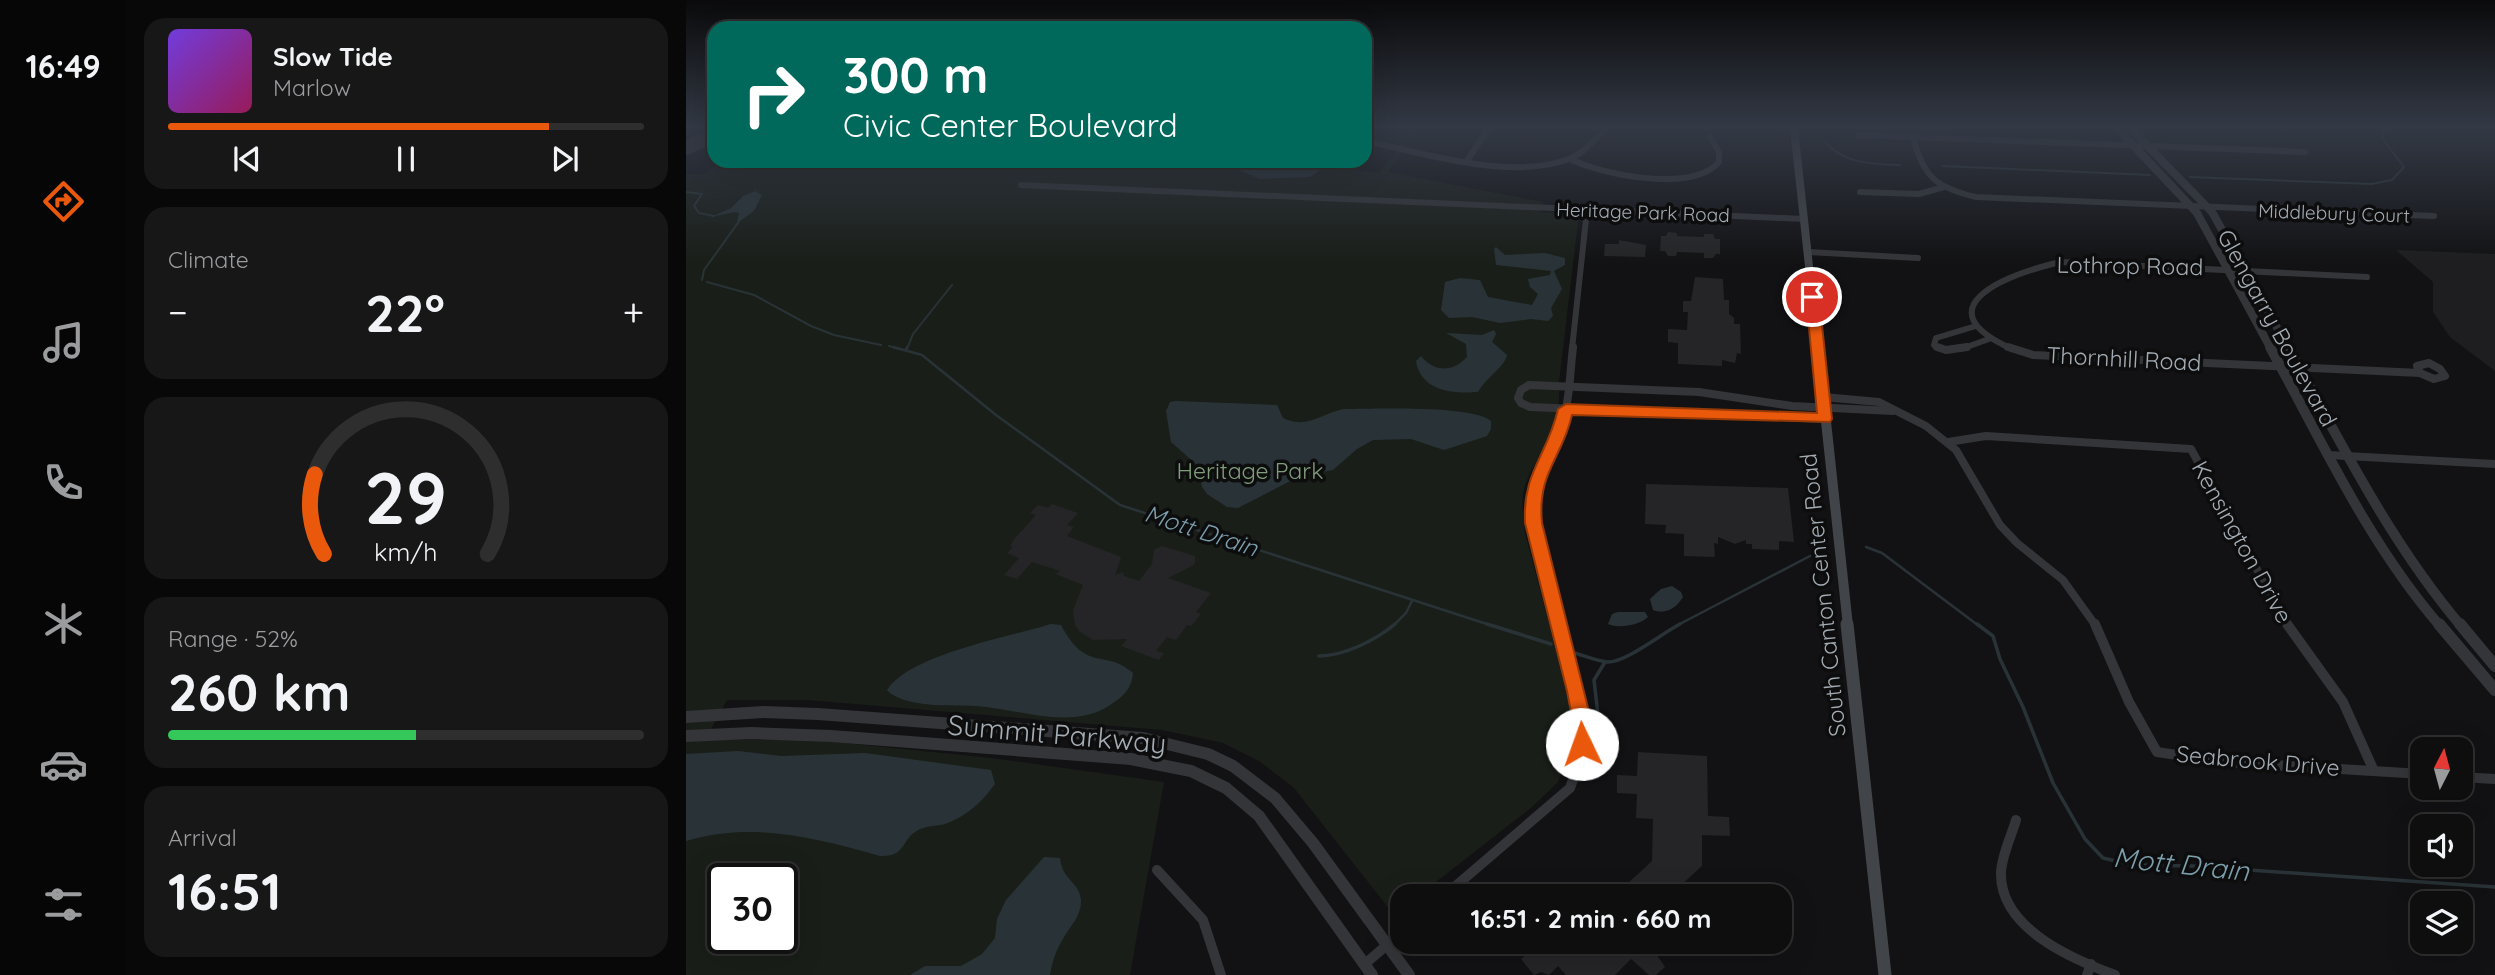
<!DOCTYPE html>
<meta charset="utf-8">
<style>
body{margin:0;font-family:Quicksand,sans-serif;background:#171718;color:#f1f3f6;height:100vh;display:flex;flex-direction:column;font-size:26px;white-space:nowrap}
*{box-sizing:border-box;margin:0}
p{font-size:23px;color:#9b9c9e}
.icon{flex:none;width:38px;height:38px;fill:none;stroke:currentColor;stroke-width:2;stroke-linecap:round;stroke-linejoin:round}
.map{position:relative;flex:1;overflow:hidden}
.drawer{display:flex;flex-direction:column;gap:18px;padding:18px;background:#080808;width:560px}
.drawer>*{flex:none}
.guide{position:absolute;left:21px;top:21px;width:665px;height:147px;border-radius:21px;box-shadow:0 7px 28px #0002,0 0 0 2px #2e2e2f;background:#00695c;color:#fff;overflow:hidden}
.needle{width:46px;rotate:6deg}
.fabs{position:absolute;left:1724px;top:737px;display:grid;gap:14px}
.fabs a{display:grid;place-items:center;width:63px;height:63px;border-radius:14px;background:#0e0e0f;box-shadow:0 7px 28px #0002,0 0 0 2px #2e2e2f;font-size:35px}
.speed{position:absolute;left:21px;top:863px;display:flex;gap:14px;font-size:35px;font-weight:700;text-align:center}
.speed>*{display:grid;place-content:center;width:91px;height:91px;border-radius:50%;background:#0e0e0f;box-shadow:0 7px 28px #0002,0 0 0 2px #2e2e2f;line-height:1}
.speed .limit{border:4px solid #111;border-radius:10px;background:#fff;color:#111}
.pin{position:absolute;display:grid;place-items:center;width:60px;height:60px;color:#fff;margin:-30px;border:4px solid #fff;border-radius:50%;box-shadow:0 2px 7px #0007}
.me{position:absolute;width:77px;margin:-38px;rotate:357deg;stroke-linejoin:round;filter:drop-shadow(0 0 5px #0008)}
.turn{display:flex;align-items:center;gap:24px;height:147px;padding:0 21px;font-size:32px}
.turn .icon{width:91px;height:91px;stroke-width:2.5}
.turn b{display:block;font-size:49px;line-height:60px}
.big{font-size:52px;font-weight:800;line-height:1.1}
.drawer .widget{flex:1;display:flex;flex-direction:column;justify-content:center;gap:10px;min-width:0;padding:0 24px;border-radius:21px;background:#171718}
.drawer .dial{align-items:center;gap:0}
.dial svg{height:182px;overflow:visible;fill:none;stroke:#2e2e2f;stroke-width:7;stroke-linecap:round;text-anchor:middle}
.dial text{fill:#f1f3f6;stroke:none}
.song{display:flex;align-items:center;gap:21px}
.cover{width:84px;height:84px;border-radius:10px;background:linear-gradient(135deg,hsl(260 70% 55%),hsl(330 70% 35%))}
.played{height:7px;border-radius:4px;background:linear-gradient(90deg,#ea580c 80%,#2e2e2f 80%)}
.keys{display:flex;justify-content:space-around;direction:ltr}
.heat{display:flex;justify-content:space-between;align-items:center;font-size:38px;direction:ltr}
.charge{height:10px;border-radius:5px;background:linear-gradient(90deg,#34c759 52%,#2e2e2f 0)}
.trip{position:absolute;left:704px;top:884px;width:402px;height:70px;border-radius:21px;background:#0e0e0f;box-shadow:0 7px 28px #0002,0 0 0 2px #2e2e2f;font-weight:800;line-height:70px;text-align:center}
main{display:flex;flex:1;min-height:0}
.tab-bar{display:flex;flex-direction:column;width:126px;justify-content:space-around;align-items:center;background:#060606;color:#9b9c9e}
.tab-bar .icon{width:49px;height:49px}
.tab-bar .active{color:#ea580c}
.tab-bar b{font-size:32px;color:#f1f3f6}
.map>svg:first-child{display:block}
</style>
<main>
<nav class="tab-bar">
<b>16:49</b>
<svg class="icon active" aria-label="directions" viewBox="0 0 24 24"><path d="M12 3l9 9-9 9-9-9zM9 14v-3h6M13 9l2 2-2 2"/></svg>
<svg class="icon" aria-label="music" viewBox="0 0 24 24"><path d="M9 18V5l10-2v13"/><circle cx="6" cy="18" r="3"/><circle cx="16" cy="16" r="3"/></svg>
<svg class="icon" aria-label="phone" viewBox="0 0 24 24"><path d="M5 4h4l2 5-3 2q2 4 5 5l2-3 5 2v4C11 20 4 13 5 4z"/></svg>
<svg class="icon" aria-label="climate" viewBox="0 0 24 24"><path d="M12 3v18M4 7l16 10M4 17L20 7"/></svg>
<svg class="icon" aria-label="car" viewBox="0 0 24 24"><path d="M5 17H2v-5l4-1 3-4h7l3 4 3 1v5h-3M9 17h6M6 11h13"/><circle cx="7" cy="17" r="2"/><circle cx="17" cy="17" r="2"/></svg>
<svg class="icon" aria-label="filters" viewBox="0 0 24 24"><path d="M4 7h16M4 17h16"/><circle cx="9" cy="7" r="2"/><circle cx="15" cy="17" r="2"/></svg>
</nav>
<section class="drawer">
<div class="widget">
<div class="song"><i class="cover"></i><div><b>Slow Tide</b><p>Marlow</p></div></div>
<div class="played"></div>
<div class="keys"><svg class="icon" aria-label="previous" viewBox="0 0 24 24"><path d="M18 5L8 12l10 7zM5 5v14"/></svg><svg class="icon" aria-label="pause" viewBox="0 0 24 24"><path d="M8 5v14M16 5v14"/></svg><svg class="icon" aria-label="next" viewBox="0 0 24 24"><path d="M6 5l10 7-10 7zM19 5v14"/></svg></div>
</div>
<div class="widget"><p>Climate</p>
<div class="heat"><a>−</a><b class="big">22°</b><a>+</a></div>
</div>
<div class="widget dial"><svg viewBox="0 0 100 80">
<path d="M14 69A42 42 0 1 1 86 69"/>
<path d="M14 69A42 42 0 0 1 10 34" stroke="#ea580c"/>
<text x="50" y="56" font-size="32" font-weight="700">29</text>
<text x="50" y="72" font-size="11">km/h</text>
</svg></div>
<div class="widget"><p>Range · 52%</p><b class="big">260 km</b><div class="charge"></div></div>
<div class="widget"><p>Arrival</p><b class="big">16:51</b></div>
</section>
<div class="map">
<svg width="1809" height="975" viewBox="0 0 1809 975">
<rect width="100%" height="100%" fill="#121214"/>
<polygon fill="#1e1e20" points="1710,250 1809,254 1809,371 1764,337 1747,312 1747,282"/>
<path fill="#191e18" fill-rule="evenodd" d="M725,128H732L703,172L857,202L855,212L893,214L873,382C874,401 871,423 862,440C854,457 843,471 838,489C835,503 837,519 839,533L885,707V744L872,782L846,807L732,896H716V909L708,915L608,788L573,761L537,743L476,730L121,700H41L19,740L118,739L306,758L478,782L444,975H0V174H16L41,161H612C638,168 667,169 694,173ZM37,878H96V938H37Z"/>
<g fill="#293337">
<polygon points="532,161 612,161 633,167 633,171 624,177 574,179"/>
<path d="M69,191L76,195C67,212 72,209 54,221H51L53,213L49,212L25,217L45,208L57,196Z"/>
<polygon points="810,247 819,255 859,253 879,258 879,265 868,271 876,289 865,308 867,316 862,321 845,319 814,323 786,317 763,318 755,310 759,282 774,278 794,280 802,297 846,305 852,294 844,287 842,279 864,275 865,271 810,265 808,249"/>
<path d="M808,330L810,334L806,342L821,355C818,368 800,377 792,392C766,394 735,391 730,361L735,356C748,372 766,373 781,357L780,344L760,333L796,335Z"/>
<path d="M490,401L591,405L597,418C622,430 635,413 658,409C688,409 785,405 805,421V429L801,436L758,450L725,439L687,440L671,449L647,470L614,476L552,508L541,507L521,494L516,487L511,465L485,442L480,411L484,402Z"/>
<path d="M986,586L995,592L997,597C990,608 980,615 967,610L964,599L975,589Z"/>
<path d="M932,612H959L962,617C954,625 933,629 922,624L926,614Z"/>
<path d="M365,624L375,625C401,674 419,648 447,673C446,687 439,695 427,703C388,732 334,709 290,706C268,705 217,708 201,690C224,654 324,637 365,624Z"/>
<path d="M52,751L95,756L179,753L305,770L309,784C296,802 281,816 259,824C250,826 240,826 232,830C214,840 221,857 194,856C129,838 67,821 0,841V754Z"/>
<path d="M358,857L374,858C376,880 393,881 395,900C396,916 384,926 377,939C370,950 366,962 364,975H224L239,966H275L296,954L309,938L311,919L320,900Z"/>
</g>
<g fill="none" stroke-linecap="round" stroke-linejoin="round">
<g stroke="#293337" stroke-width="2">
<path d="M1138,141C1158,164 1186,164 1214,165"/>
<polyline points="1257,166 1464,175"/>
<polyline points="1504,177 1685,184 1706,180 1718,167 1696,138 1699,128"/>
<polyline points="0,192 16,194 8,206 13,213 28,216"/>
<polyline points="16,280 18,270 54,220"/>
<polyline points="21,282 68,295 125,326 148,335 195,345"/>
<polyline points="203,346 213,349"/>
<polyline points="221,349 227,334 266,285"/>
</g>
<g stroke="#293337" stroke-width="2.5">
<polyline points="207,347 236,355 310,415 434,505 807,626"/>
<polyline points="220,350 221,347"/>
<polyline points="1180,547 1196,553 1293,626"/>
<polyline points="707,626 720,613 726,601"/>
<polyline points="990,626 1124,556"/>
</g>
<g stroke="#293337" stroke-width="3.5">
<polyline points="801,624 865,644"/>
<polyline points="1291,624 1307,636 1314,659 1337,707 1367,783 1399,839 1417,858 1447,865 1506,866 1809,887"/>
<path d="M889,653C899,656 911,661 921,662C939,663 975,634 994,624"/>
<path d="M633,656C658,656 690,640 709,624"/>
<polyline points="903,771 913,724 908,680 919,662"/>
</g>
</g>
<g fill="#252527">
<polygon points="982,232 991,233 991,236 1018,237 1018,234 1027,234 1029,239 1034,239 1034,254 1030,254 1027,258 1018,258 1018,253 991,252 990,256 982,256 979,251 974,251 975,236 980,236"/>
<polygon points="933,240 960,245 959,257 918,256 919,244 933,244"/>
<polygon points="1009,277 1037,279 1038,300 1043,300 1043,314 1048,318 1048,324 1054,324 1055,354 1051,353 1049,363 1036,360 1036,366 992,364 992,343 982,342 982,329 1001,330 1002,312 997,312 997,301 1005,301"/>
<polygon points="960,484 1102,488 1108,542 1093,541 1093,550 1066,549 1066,544 1060,544 1060,540 1049,544 1032,537 1032,544 1028,543 1029,557 998,556 998,534 979,533 980,525 959,524"/>
<polygon points="366,504 392,513 381,525 388,527 381,536 435,557 429,575 437,572 438,576 453,581 466,564 468,550 476,546 509,556 509,563 506,566 482,578 525,593 510,612 515,614 505,626 501,625 490,640 481,637 470,651 478,653 473,660 435,646 441,639 407,640 394,632 389,625 387,610 397,585 370,574 374,571 346,562 331,579 318,575 333,558 321,553 327,547 324,546 329,538 350,515 344,513 352,505 362,508"/>
<polygon points="952,752 1021,756 1022,816 1043,817 1044,836 1016,835 1016,866 992,888 999,896 928,896 966,861 967,819 950,818 951,794 931,793 931,775 951,776"/>
<polygon points="855,942 962,942 979,967 970,975 963,975 945,959 929,975 880,975 872,966 863,975 855,972 848,975 835,959"/>
</g>
<g fill="none" stroke-linecap="round" stroke-linejoin="round">
<g stroke="#333538" stroke-width="6">
<polyline points="1173,135 1619,152"/>
<path d="M1227,137C1237,177 1251,188 1290,197L1748,216"/>
<path d="M679,141C738,153 824,181 883,159C898,153 909,139 920,128"/>
<polyline points="782,159 803,128"/>
<path d="M884,159C917,175 1006,193 1033,162V152L1024,136"/>
<polyline points="335,185 1118,219"/>
<polyline points="1174,192 1233,194 1258,187"/>
<polyline points="1122,252 1232,258"/>
<polyline points="886,349 901,210"/>
<polyline points="1254,349 1248,345 1250,338 1290,326"/>
<polyline points="1275,349 1303,339"/>
<path d="M1326,349C1237,309 1316,277 1366,264L1375,262L1681,277"/>
</g>
<g stroke="#333538" stroke-width="8">
<polyline points="1251,347 1260,350 1281,347"/>
<polyline points="1322,347 1347,355 1734,373"/>
<polygon points="1743,363 1754,369 1759,376 1748,379 1734,373 1731,366"/>
<polyline points="1137,397 1193,402 1240,426 1270,450 1314,525 1331,543 1377,580 1410,626"/>
<polyline points="1139,419 844,407 835,403 832,398 835,390 843,385 1013,392 1106,406 1207,411"/>
<polyline points="1262,442 1300,436 1505,449 1602,626"/>
<polyline points="1642,455 1809,464"/>
<path d="M873,626L847,523C847,485 864,458 876,423C884,399 884,372 887,347"/>
</g>
<g stroke="#333538" stroke-width="10">
<polyline points="1409,624 1443,702 1471,752 1538,762 1736,774"/>
<polyline points="1601,624 1657,702 1688,771"/>
<polyline points="1774,777 1809,779"/>
<path d="M1330,820C1325,837 1316,855 1315,872C1313,928 1386,959 1429,975"/>
<polyline points="471,870 517,920 535,975"/>
<polyline points="758,896 884,788 894,760 898,728 872,624"/>
<polyline points="680,963 716,932"/>
<polyline points="1401,975 1405,964"/>
</g>
<g stroke="#333538" stroke-width="8">
<polyline points="1431,128 1511,213 1585,349"/>
<polyline points="1444,128 1526,212 1603,349"/>
<polyline points="0,144 28,132"/>
<polyline points="0,151 28,139"/>
</g>
<g stroke="#333538" stroke-width="10">
<path d="M1584,347C1636,442 1683,544 1754,626"/>
<path d="M1602,347C1655,443 1704,542 1775,626"/>
</g>
<g stroke="#333538" stroke-width="12">
<polyline points="1753,624 1809,690"/>
<polyline points="1774,624 1809,666"/>
<polyline points="0,717 77,712 132,714 457,738 522,754 547,766 589,798 627,843 723,975"/>
<polyline points="0,736 65,733 145,736 445,759 505,771 540,788 573,816 686,975"/>
</g>
<polyline stroke="#414448" stroke-width="8" points="1108,128 1132,349"/>
<polyline stroke="#414448" stroke-width="10" points="1132,347 1162,626"/>
<polyline stroke="#414448" stroke-width="13" points="1161,624 1199,975"/>
</g>
<linearGradient id="sky" x2="0" y2="1"><stop stop-color="#0a0a0b"/><stop offset="0.48" stop-color="#333945"/><stop offset="1" stop-color="#333945" stop-opacity="0"/></linearGradient>
<rect width="1809" height="264" fill="url(#sky)"/>
<path fill="#ea580c" stroke="#983908" stroke-width="2" d="M1126,292L1133,297L1146,419L1144,422L886,415C876,459 851,472 856,523L907,728L902,750L896,753L889,750L886,744L888,728L881,691L839,523C836,472 862,455 872,409L880,404L1131,413L1120,297Z"/>
<g text-anchor="middle" stroke-width="7" stroke-linejoin="round" paint-order="stroke">
<g font-size="19" fill="#a4acb4" stroke="#0d0d0e">
<text transform="translate(957 212) rotate(2)" y="7">Heritage Park Road</text>
<text transform="translate(1648 213) rotate(2)" y="7">Middlebury Court</text>
</g>
<g font-size="23" fill="#a4acb4" stroke="#0d0d0e">
<text transform="translate(1444 266) rotate(1)" y="8">Lothrop Road</text>
<text transform="translate(1591 328) rotate(61)" y="8">Glengarry Boulevard</text>
<text transform="translate(1438 359) rotate(3)" y="8">Thornhill Road</text>
<text transform="translate(1556 542) rotate(61)" y="8">Kensington Drive</text>
<text transform="translate(1137 595) rotate(-96)" y="8">South Canton Center Road</text>
<text transform="translate(1572 761) rotate(5)" y="8">Seabrook Drive</text>
</g>
<g font-size="23" fill="#809e7c" stroke="#0d0d0e">
<text x="564" y="479">Heritage Park</text>
</g>
<g font-size="24" font-style="italic" fill="#7c9fae" stroke="#0d0d0e">
<text transform="translate(515 531) rotate(18)" y="8">Mott Drain</text>
</g>
<g font-size="28" fill="#a4acb4" stroke="#0d0d0e">
<text transform="translate(371 734) rotate(5)" y="10">Summit Parkway</text>
</g>
<g font-size="28" font-style="italic" fill="#7c9fae" stroke="#0d0d0e">
<text transform="translate(1495 864) rotate(6)" y="10">Mott Drain</text>
</g>
</g>
</svg>
<div class="fabs">
<a><svg class="needle" viewBox="-14 -14 28 28"><path d="M0-13l5 13h-10z" fill="#e53935"/><path d="M0 13l5-13h-10z" fill="#9b9c9e"/></svg></a>
<a><svg class="icon" aria-label="sound" viewBox="0 0 24 24"><path d="M4 9h4l5-4v14l-5-4H4zM17 9q2 3 0 6"/></svg></a>
<a><svg class="icon" aria-label="layers" viewBox="0 0 24 24"><path d="M12 4l9 5-9 5-9-5zM3 14l9 5 9-5"/></svg></a>
</div>
<div class="speed"><div class="limit">30</div></div>
<div class="pin" style="left:1126px;top:297px;background:#d93025"><svg class="icon" aria-label="arrive" viewBox="0 0 24 24"><path d="M6 21V4h12l-3 4 3 4H6"/></svg></div>
<svg class="me" style="left:896px;top:744px" viewBox="-20 -20 40 40"><circle r="19" fill="#fff"/><path d="M0-13L10 11 0 6-10 11z" fill="#ea580c"/></svg>
<div class="trip">16:51 · 2 min · 660 m</div>
<div class="guide">
<div class="turn"><svg class="icon" aria-label="right" viewBox="0 0 24 24"><path d="M7 20v-9h11M14 6l5 5-5 5"/></svg><div><b>300 m</b>Civic Center Boulevard</div></div>
</div>
</div>
</main>
